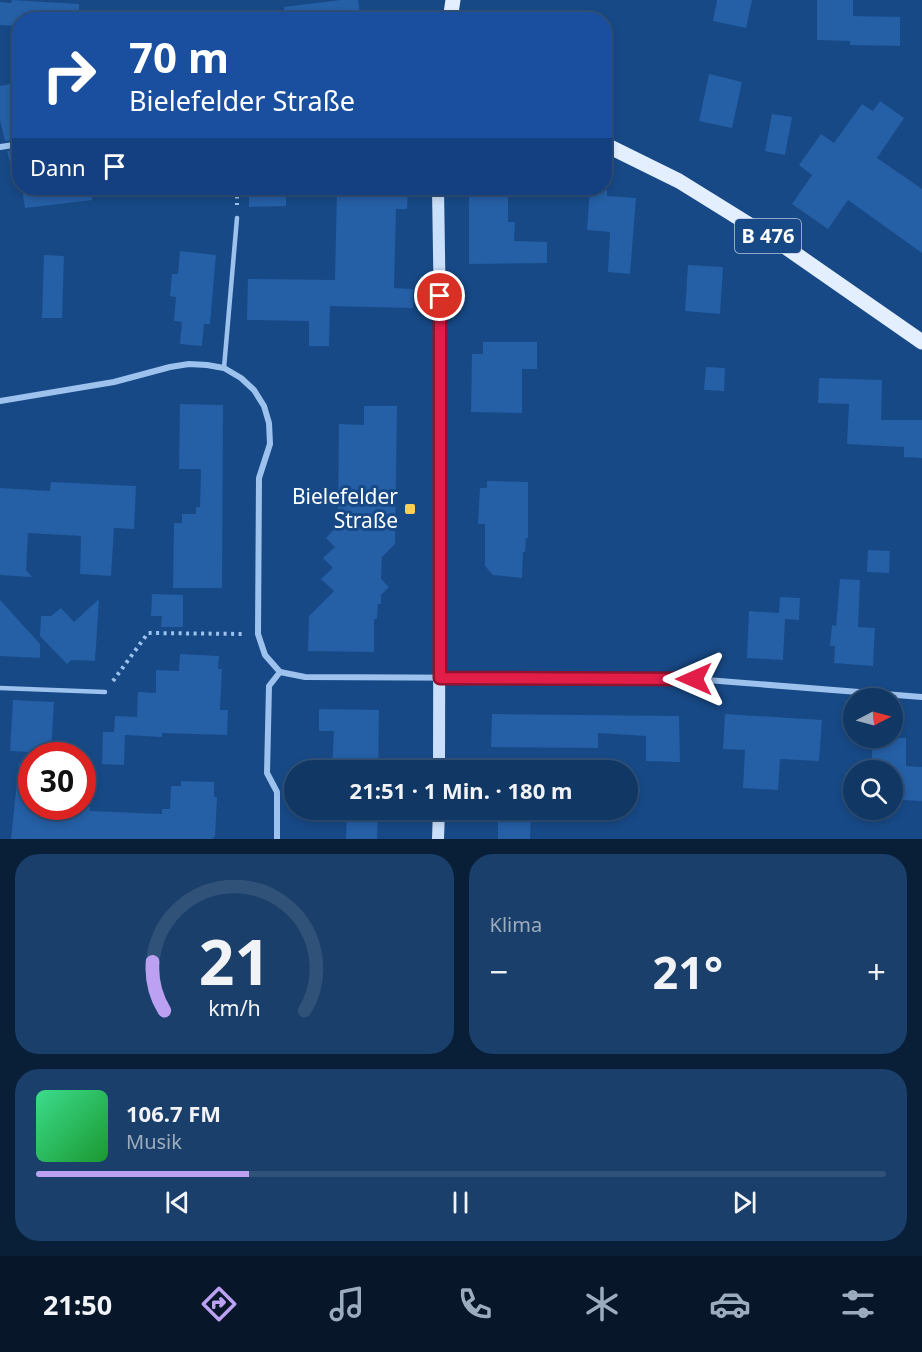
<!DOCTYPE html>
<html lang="de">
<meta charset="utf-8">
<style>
body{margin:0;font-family:"Noto Sans",sans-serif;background:#1a3f6a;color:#f1f3f6;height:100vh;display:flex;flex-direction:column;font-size:22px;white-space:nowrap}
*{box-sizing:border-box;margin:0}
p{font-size:20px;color:#9cacbf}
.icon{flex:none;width:33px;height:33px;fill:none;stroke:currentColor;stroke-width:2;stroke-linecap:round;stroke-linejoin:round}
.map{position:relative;height:839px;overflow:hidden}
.drawer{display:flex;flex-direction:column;gap:15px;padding:15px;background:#091e37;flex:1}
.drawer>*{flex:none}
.guide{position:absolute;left:12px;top:12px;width:600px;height:183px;border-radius:24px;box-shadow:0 3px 9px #0003,0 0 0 2px #305178;background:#1a4fa0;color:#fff;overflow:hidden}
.needle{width:39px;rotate:84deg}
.tools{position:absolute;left:843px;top:688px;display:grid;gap:12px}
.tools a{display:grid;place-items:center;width:60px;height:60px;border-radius:50%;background:#113764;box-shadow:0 3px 9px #0003,0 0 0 2px #305178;font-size:30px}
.speed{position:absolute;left:18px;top:742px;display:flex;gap:12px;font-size:30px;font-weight:700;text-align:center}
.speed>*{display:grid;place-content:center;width:78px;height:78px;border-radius:50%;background:#113764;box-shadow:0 3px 9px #0003,0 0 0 2px #305178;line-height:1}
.speed .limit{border:9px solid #d22;background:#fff;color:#111}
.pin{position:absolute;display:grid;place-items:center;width:51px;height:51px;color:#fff;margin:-26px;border:3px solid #fff;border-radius:50%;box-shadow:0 2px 6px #0007}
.me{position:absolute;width:66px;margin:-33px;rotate:270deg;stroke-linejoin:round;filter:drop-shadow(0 0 4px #0008)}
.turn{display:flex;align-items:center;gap:21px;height:126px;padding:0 18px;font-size:27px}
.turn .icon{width:78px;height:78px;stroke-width:2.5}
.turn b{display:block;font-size:42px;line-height:51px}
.then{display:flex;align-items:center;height:57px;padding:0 18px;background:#0003;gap:12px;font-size:22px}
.big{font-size:45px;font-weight:700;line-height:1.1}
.drawer .widget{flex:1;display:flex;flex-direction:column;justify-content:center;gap:9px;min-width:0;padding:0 21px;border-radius:24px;background:#1a3f6a}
.drawer .dial{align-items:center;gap:0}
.dial svg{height:156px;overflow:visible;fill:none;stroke:#305178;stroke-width:7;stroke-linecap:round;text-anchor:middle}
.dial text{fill:#f1f3f6;stroke:none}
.song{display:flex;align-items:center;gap:18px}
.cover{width:72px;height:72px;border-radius:9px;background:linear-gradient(135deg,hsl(150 70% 55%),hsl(130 70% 35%))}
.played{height:6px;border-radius:3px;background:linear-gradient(90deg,#bca0f2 25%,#305178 25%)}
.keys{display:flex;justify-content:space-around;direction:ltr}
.heat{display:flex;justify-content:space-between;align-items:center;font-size:33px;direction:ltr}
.drawer .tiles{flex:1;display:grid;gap:15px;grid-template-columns:1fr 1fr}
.widget:last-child{grid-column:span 2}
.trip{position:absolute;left:284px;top:760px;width:354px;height:60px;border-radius:30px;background:#113764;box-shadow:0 3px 9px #0003,0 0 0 2px #305178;font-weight:700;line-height:60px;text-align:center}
.tabs{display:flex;height:96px;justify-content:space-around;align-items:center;background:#071628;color:#9cacbf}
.tabs .icon{width:42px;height:42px}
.tabs .on{color:#bca0f2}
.tabs b{font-size:27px;color:#f1f3f6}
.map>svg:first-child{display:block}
</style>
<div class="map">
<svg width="922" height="839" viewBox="0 0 922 839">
<rect width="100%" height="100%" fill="#174986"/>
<g fill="#255fa5">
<polygon points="12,0 79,4 79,20 20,20 20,26 0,25 0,2 11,3"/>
<polygon points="340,0 358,0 361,20 285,20 284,7"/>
<polygon points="717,0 752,0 746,28 713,21"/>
<polygon points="817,0 853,0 853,16 900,17 900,46 850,45 850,41 817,40"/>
<polygon points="709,74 742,82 732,128 699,121"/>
<polygon points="20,82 20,139 5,141 0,120 0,86"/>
<polygon points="880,101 904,118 877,158 922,189 922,253 848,200 828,229 792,204 812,175 799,165 821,134 834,143 862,104 873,111"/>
<polygon points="772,114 792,117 785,155 765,151"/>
<polygon points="20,149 20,170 12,171 7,151"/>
<polygon points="22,188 91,188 92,200 25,208"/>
<polygon points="249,188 286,188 286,206 249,207"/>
<polygon points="337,188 408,188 407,209 396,209 394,288 413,289 413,308 330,306 329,346 309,346 309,321 247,320 248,279 335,280"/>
<polygon points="469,188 508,188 508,222 515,222 514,241 547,242 547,263 469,264"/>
<polygon points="590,188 607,190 607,196 636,198 630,274 608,272 610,232 587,230"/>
<polygon points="180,251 216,255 210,324 204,324 202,346 180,344 182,322 174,321 176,297 170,296 172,274 178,274"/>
<polygon points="44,255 64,256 62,318 42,318"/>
<polygon points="688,265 723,267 720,314 685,311"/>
<polygon points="483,342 537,342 537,369 522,369 522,413 471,412 472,354 483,354"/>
<polygon points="706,367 725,368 724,391 704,390"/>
<polygon points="819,378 882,380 881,420 922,420 922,458 904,457 904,447 847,444 849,404 818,403"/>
<polygon points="180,404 223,405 222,588 173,588 174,523 182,523 182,514 196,514 196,507 200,507 201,469 179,469"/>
<polygon points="364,406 397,406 395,544 382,557 381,579 389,587 381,595 381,604 378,604 377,619 374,619 374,652 308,651 309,616 334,591 321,579 333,568 323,558 335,547 326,538 338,525 339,424 364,425"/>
<polygon points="487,481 528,482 528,538 526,538 525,552 523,552 522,578 493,575 485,566 485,524 478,524 480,488 487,488"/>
<polygon points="51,482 136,486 134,529 114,528 111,576 80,574 81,536 28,533 26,570 32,577 0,575 0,488 50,491"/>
<polygon points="868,550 890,551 889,573 867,572"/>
<polygon points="840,579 860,580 858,627 875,628 873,666 834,663 835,646 830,646 832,625 836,626"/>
<polygon points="152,594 183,595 183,627 161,627 162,616 151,616"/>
<polygon points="780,597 800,598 799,620 785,619 783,660 747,658 749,611 779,613"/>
<polygon points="99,599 95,661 71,660 67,664 40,636 41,616 51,616 61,608 74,622"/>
<polygon points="0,600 40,644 40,658 0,656"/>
<polygon points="180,654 219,656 218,669 222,669 220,710 228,710 227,735 162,733 162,737 125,735 124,765 102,764 103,732 114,732 115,716 137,717 138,692 156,693 156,670 179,671"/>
<polygon points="13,700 54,702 51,753 10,751"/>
<polygon points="319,709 379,710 378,771 332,771 334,731 319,731"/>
<polygon points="492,714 679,716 680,762 646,761 646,736 598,733 598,748 491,747"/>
<polygon points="725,714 822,720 819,761 780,759 778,790 743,788 745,750 723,749"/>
<polygon points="873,738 906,738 906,766 922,767 922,801 902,800 902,784 892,783 892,771 871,771"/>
<polygon points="19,763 32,763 32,807 90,807 90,811 162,814 162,809 170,809 171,786 181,786 181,781 214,782 214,797 217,797 215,837 213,837 213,839 11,839"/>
<polygon points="347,810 378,810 377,839 346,839"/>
<polygon points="498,810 531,810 530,839 498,839"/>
</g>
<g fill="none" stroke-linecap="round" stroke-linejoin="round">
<g stroke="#9dc2ed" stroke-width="4" stroke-dasharray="3 4.5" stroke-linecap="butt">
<polyline points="237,188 237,205"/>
<polyline points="113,681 148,633 245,634"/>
</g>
<g stroke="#9dc2ed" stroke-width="4.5">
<polyline points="224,368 237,218"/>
<polyline points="0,688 105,692"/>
</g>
<g stroke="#9dc2ed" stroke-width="6">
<polyline points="0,147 20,144"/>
<polyline points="0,401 114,382 170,367 189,364 207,365 224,368 241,378 254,390 264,406 269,423 270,444 259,478 258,634 265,655 280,672 305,677 694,679 922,697"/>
<polyline points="277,839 277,792 267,773 269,686 280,672"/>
</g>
<g stroke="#cadff9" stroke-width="12">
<polyline points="438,188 440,318 439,771"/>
<polyline points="438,839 439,810"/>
</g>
<g stroke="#e3eeff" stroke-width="15">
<polyline points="450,20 453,0"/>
<polyline points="604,144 679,181 787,248 922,342"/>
</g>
</g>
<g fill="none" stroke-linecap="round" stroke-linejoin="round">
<g stroke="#92132f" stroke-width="15">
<polyline id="route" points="440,296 440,678 694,679"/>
</g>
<use href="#route" stroke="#e11d48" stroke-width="10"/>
</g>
<rect fill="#ffce59" stroke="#174986" stroke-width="2" x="404" y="503" width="12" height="12" rx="3"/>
<g text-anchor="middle" stroke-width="6" stroke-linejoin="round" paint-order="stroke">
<rect fill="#174986" stroke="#b9c8db" stroke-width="1.5" x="735" y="219" width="66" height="34" rx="4.5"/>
<g font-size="20" font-weight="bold" fill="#fff">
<text x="768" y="243">B 476</text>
</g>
<g font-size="21" fill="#fff" stroke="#174986" text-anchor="end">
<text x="398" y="504">Bielefelder<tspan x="398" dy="24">Straße</tspan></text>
</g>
</g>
</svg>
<div class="tools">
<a><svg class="needle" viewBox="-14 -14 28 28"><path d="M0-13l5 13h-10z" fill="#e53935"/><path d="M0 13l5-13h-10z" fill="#9cacbf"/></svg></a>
<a><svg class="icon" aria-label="search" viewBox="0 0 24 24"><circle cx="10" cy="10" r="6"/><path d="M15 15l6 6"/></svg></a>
</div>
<div class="speed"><div class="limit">30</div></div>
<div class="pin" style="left:440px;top:296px;background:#d93025"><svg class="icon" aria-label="arrive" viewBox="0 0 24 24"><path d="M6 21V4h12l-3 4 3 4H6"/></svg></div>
<svg class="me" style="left:694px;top:679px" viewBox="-20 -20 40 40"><path d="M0-17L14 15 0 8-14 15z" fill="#e11d48" stroke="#fff" stroke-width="4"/></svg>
<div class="trip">21:51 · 1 Min. · 180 m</div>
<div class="guide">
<div class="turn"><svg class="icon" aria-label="right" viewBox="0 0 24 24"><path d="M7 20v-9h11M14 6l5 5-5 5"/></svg><div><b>70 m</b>Bielefelder Straße</div></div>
<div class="then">Dann<svg class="icon" aria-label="arrive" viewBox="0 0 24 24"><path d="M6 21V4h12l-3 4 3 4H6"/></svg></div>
</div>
</div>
<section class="drawer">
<div class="tiles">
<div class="widget dial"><svg viewBox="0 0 100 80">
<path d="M14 69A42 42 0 1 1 86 69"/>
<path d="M14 69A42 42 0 0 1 8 44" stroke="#bca0f2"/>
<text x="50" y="56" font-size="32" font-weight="700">21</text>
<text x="50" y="72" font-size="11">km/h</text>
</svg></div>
<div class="widget"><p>Klima</p>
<div class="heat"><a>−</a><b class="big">21°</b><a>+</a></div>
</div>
<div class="widget">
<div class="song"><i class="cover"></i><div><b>106.7 FM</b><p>Musik</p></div></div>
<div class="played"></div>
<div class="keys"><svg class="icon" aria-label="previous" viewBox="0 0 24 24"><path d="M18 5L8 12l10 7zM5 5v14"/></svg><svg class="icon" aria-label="pause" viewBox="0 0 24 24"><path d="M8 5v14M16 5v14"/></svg><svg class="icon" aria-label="next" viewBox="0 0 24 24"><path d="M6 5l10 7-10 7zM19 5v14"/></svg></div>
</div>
</div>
</section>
<nav class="tabs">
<b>21:50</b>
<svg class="icon on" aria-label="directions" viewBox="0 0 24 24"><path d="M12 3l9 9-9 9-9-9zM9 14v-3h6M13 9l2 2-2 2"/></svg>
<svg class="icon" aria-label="music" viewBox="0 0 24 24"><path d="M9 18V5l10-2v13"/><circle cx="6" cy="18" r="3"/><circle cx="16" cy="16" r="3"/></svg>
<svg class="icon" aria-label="phone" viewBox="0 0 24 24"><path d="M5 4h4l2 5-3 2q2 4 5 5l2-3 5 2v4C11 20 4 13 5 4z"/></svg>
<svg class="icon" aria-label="climate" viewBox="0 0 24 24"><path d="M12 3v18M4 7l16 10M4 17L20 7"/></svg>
<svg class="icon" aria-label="car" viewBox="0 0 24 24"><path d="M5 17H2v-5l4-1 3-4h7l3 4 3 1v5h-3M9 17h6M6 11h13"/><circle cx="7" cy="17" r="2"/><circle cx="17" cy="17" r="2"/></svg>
<svg class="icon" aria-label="filters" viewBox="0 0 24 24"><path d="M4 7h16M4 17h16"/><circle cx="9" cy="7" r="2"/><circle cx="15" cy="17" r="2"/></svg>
</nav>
